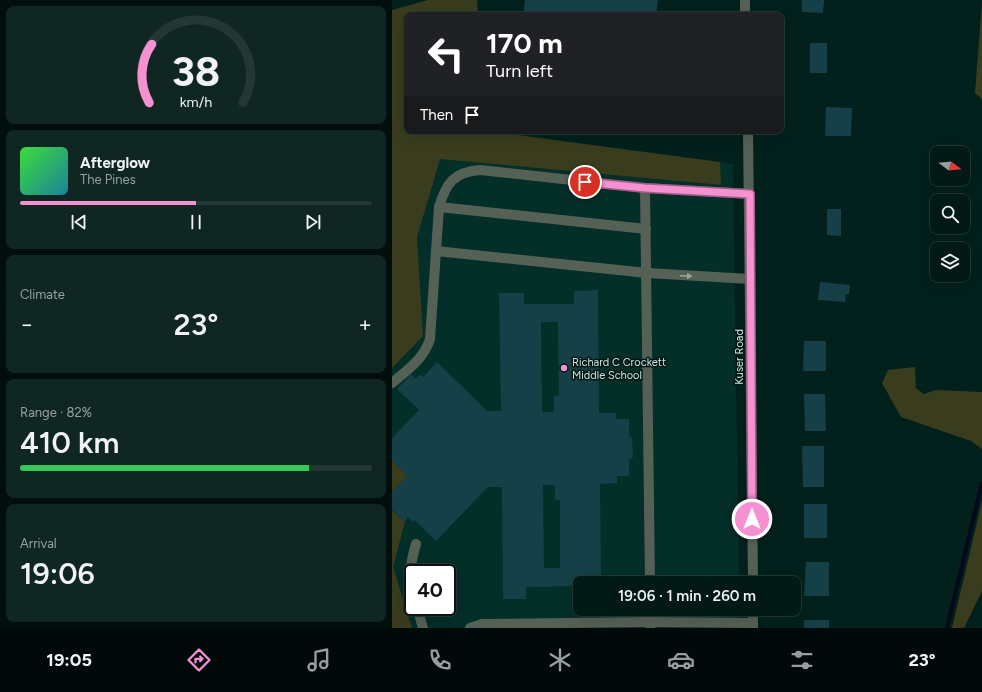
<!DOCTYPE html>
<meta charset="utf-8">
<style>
body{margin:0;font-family:Figtree,sans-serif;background:#102622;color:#f1f3f6;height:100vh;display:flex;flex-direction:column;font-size:15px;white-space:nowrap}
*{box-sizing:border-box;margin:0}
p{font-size:13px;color:#96a0a0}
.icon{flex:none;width:22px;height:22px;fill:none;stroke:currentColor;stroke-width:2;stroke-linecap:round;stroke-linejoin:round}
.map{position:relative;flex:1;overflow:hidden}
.details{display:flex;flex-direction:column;gap:6px;padding:6px;background:#010e0c;width:392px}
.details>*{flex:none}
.guide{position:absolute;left:12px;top:12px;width:380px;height:122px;border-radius:8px;box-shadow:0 4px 16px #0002,0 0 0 1px #233834;background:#202124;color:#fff;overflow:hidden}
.needle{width:26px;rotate:106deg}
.controls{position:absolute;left:538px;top:146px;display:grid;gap:8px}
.controls a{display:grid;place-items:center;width:40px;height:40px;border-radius:8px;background:#021915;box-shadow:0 4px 16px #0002,0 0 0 1px #233834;font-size:20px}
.speed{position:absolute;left:12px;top:564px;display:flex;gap:8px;font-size:20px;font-weight:700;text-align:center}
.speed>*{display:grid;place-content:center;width:52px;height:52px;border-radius:50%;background:#021915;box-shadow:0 4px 16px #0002,0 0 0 1px #233834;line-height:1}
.speed .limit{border:2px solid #111;border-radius:6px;background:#fff;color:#111}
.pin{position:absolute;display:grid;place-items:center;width:34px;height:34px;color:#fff;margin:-17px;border:2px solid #fff;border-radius:50%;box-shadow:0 1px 4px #0007}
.me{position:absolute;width:44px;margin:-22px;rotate:0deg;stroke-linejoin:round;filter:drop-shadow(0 0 3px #0008)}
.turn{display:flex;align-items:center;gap:14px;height:84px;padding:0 16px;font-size:18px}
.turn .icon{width:52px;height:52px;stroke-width:2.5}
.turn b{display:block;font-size:28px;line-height:34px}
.then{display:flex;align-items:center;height:38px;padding:0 16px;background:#0003;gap:8px;font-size:15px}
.big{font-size:30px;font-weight:600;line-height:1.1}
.details .card{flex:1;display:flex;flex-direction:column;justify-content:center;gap:6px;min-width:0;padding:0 14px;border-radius:8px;background:#102622}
.details .dial{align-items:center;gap:0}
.dial svg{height:104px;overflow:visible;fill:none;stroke:#233834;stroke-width:7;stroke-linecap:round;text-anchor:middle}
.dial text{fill:#f1f3f6;stroke:none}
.song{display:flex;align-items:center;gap:12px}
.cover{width:48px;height:48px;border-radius:6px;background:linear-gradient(135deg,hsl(120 70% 55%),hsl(190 70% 35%))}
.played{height:4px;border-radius:2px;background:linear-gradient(90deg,#f590d1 50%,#233834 50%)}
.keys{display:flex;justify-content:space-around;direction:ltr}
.heat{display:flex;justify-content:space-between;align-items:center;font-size:22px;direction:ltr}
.charge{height:6px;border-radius:3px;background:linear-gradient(90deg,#34c759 82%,#233834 0)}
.trip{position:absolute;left:181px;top:576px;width:228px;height:40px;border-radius:8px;background:#021915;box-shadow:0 4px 16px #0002,0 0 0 1px #233834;font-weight:600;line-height:40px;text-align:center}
.tab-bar{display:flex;height:64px;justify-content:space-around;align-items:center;background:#010a08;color:#96a0a0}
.tab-bar .icon{width:28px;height:28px}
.tab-bar .selected{color:#f590d1}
.tab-bar b{font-size:18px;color:#f1f3f6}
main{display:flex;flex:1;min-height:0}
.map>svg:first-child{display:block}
</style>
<main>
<section class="details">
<div class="card dial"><svg viewBox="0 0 100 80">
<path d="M14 69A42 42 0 1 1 86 69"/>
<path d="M14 69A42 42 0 0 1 16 24" stroke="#f590d1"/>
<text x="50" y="56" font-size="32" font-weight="700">38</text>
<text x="50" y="72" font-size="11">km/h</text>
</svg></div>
<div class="card">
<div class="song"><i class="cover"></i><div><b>Afterglow</b><p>The Pines</p></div></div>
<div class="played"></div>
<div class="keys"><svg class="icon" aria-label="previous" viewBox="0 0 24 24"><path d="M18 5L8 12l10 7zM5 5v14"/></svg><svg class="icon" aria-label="pause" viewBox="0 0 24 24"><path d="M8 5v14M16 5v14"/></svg><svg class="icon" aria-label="next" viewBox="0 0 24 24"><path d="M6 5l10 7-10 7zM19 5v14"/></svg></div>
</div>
<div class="card"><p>Climate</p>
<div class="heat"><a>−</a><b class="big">23°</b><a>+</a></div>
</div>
<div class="card"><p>Range · 82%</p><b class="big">410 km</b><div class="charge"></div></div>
<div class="card"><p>Arrival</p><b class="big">19:06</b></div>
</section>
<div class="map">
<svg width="590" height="628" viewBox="0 0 590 628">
<rect width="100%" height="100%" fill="#02211c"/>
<path fill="#042e28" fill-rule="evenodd" d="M0,122L15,131H94L341,164L347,583H188V609H347L348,628H0ZM21,573H55V607H21Z"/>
<g fill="#393d1d">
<polygon points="36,0 85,0 86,15 15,15 15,131 96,131 328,162 329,185 48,159 25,237 31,336 0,368 0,10"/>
<polygon points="590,2 590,99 583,93"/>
<polygon points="523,367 524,388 532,394 544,390 590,392 590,449 579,441 509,417 490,383 496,370"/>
<polygon points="0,460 16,476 0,492"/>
<polygon points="590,501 590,591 572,628 560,628"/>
<polygon points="0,510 13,522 1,567 20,628 0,628"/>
</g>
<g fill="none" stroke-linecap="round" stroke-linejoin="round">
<polyline stroke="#000919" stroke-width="4" points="555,628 590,483"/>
</g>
<g fill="#154047" fill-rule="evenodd">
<polygon points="133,0 266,0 264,15 131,15"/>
<polygon points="410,0 432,0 431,13 410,12"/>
<rect x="418" y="43" width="17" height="30"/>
<polygon points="434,107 460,108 459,136 433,136"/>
<polygon points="435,209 449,209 449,236 435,235"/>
<polygon points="428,282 458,285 457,294 454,294 453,302 426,300"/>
<path d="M206,290L207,413H224V419H237V435L240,438L241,457L237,460V476H225V483L208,484L209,583H188V598H186V586L134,587V599H111L110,487H96L44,541L23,520L21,522L16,517L13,522L0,509V492L16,476L0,460V438L27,410L5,389L19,374L24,379L28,374L31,377L45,362L95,411H109L107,293H132V304H182V291ZM149,322H166L167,396H162V412H150ZM151,485H163V500H168V568H152Z"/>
<polygon points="412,341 434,341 434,371 411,371"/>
<polygon points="412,394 433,394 434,431 413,431"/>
<polygon points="410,446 432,446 432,487 411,487"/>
<rect x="412" y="504" width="23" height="34"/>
<polygon points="414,562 437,562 437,596 412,596"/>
<rect x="412" y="620" width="25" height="8"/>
</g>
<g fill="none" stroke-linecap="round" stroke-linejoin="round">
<g stroke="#566156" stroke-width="10">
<polyline points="353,0 353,15"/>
<polyline points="356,131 361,583"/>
<polyline points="253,188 258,583"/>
<polyline points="47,207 254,229"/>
<polyline points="44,251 255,273 358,279"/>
<path d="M0,383C15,370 32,359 38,339L47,207C54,183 62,172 88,170L253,188L358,194"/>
<path d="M21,593C16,576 19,561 24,544"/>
<polyline points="25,607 31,628"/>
<polyline points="258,609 258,628"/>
<polyline points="361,609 361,628"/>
<polyline points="78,628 90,624 258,622 361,623"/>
</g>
</g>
<defs><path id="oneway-solid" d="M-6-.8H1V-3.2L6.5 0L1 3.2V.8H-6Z"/></defs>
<use fill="#98a9a1" href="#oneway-solid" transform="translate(294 276) rotate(3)"/>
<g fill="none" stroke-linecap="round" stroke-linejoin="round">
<g stroke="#9f5e88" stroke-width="10">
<polyline id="route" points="193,182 253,188 358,194 360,519"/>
</g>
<use href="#route" stroke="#f590d1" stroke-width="7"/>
</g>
<circle fill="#f590d1" stroke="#001713" stroke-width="1.5" cx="172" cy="368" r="4"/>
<g text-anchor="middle" stroke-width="3" stroke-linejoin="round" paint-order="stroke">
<g font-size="11" fill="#cee4df" stroke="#001713">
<text transform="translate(347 357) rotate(-90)" y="4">Kuser Road</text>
</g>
<g font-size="11" fill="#cee4df" stroke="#001713" text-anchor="start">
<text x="180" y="366">Richard C Crockett<tspan x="180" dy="13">Middle School</tspan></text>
</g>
</g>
</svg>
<div class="controls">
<a><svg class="needle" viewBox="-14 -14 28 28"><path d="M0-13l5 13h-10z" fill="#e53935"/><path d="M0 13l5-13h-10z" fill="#96a0a0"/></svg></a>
<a><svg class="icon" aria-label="search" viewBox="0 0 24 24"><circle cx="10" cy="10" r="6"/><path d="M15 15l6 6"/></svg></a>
<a><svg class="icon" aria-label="layers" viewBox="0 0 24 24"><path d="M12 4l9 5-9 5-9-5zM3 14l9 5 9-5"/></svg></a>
</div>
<div class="speed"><div class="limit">40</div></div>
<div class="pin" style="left:193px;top:182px;background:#d93025"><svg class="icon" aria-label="arrive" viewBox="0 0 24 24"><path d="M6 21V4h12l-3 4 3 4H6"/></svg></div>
<svg class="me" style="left:360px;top:519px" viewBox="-20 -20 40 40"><circle r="17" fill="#f590d1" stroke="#fff" stroke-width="3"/><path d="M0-11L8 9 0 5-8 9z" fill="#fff"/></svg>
<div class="trip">19:06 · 1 min · 260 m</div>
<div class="guide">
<div class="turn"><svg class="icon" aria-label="left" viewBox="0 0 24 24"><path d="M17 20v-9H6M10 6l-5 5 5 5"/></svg><div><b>170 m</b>Turn left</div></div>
<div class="then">Then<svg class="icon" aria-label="arrive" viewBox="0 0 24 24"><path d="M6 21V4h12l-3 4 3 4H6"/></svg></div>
</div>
</div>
</main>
<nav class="tab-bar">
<b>19:05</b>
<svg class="icon selected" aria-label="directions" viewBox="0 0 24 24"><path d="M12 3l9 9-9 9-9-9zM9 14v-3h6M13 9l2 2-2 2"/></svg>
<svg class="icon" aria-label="music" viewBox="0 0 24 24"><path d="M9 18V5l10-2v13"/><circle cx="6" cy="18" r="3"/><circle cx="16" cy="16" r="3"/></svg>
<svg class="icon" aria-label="phone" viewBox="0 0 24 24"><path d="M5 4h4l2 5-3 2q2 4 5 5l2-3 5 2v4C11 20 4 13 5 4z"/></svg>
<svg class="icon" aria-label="climate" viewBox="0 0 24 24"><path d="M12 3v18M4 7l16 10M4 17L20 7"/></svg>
<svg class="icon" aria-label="car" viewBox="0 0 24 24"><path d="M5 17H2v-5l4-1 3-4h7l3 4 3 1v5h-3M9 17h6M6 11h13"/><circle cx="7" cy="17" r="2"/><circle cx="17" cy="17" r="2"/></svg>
<svg class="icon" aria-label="filters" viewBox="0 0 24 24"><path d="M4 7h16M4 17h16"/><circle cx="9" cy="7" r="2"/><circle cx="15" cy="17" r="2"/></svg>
<b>23°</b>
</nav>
